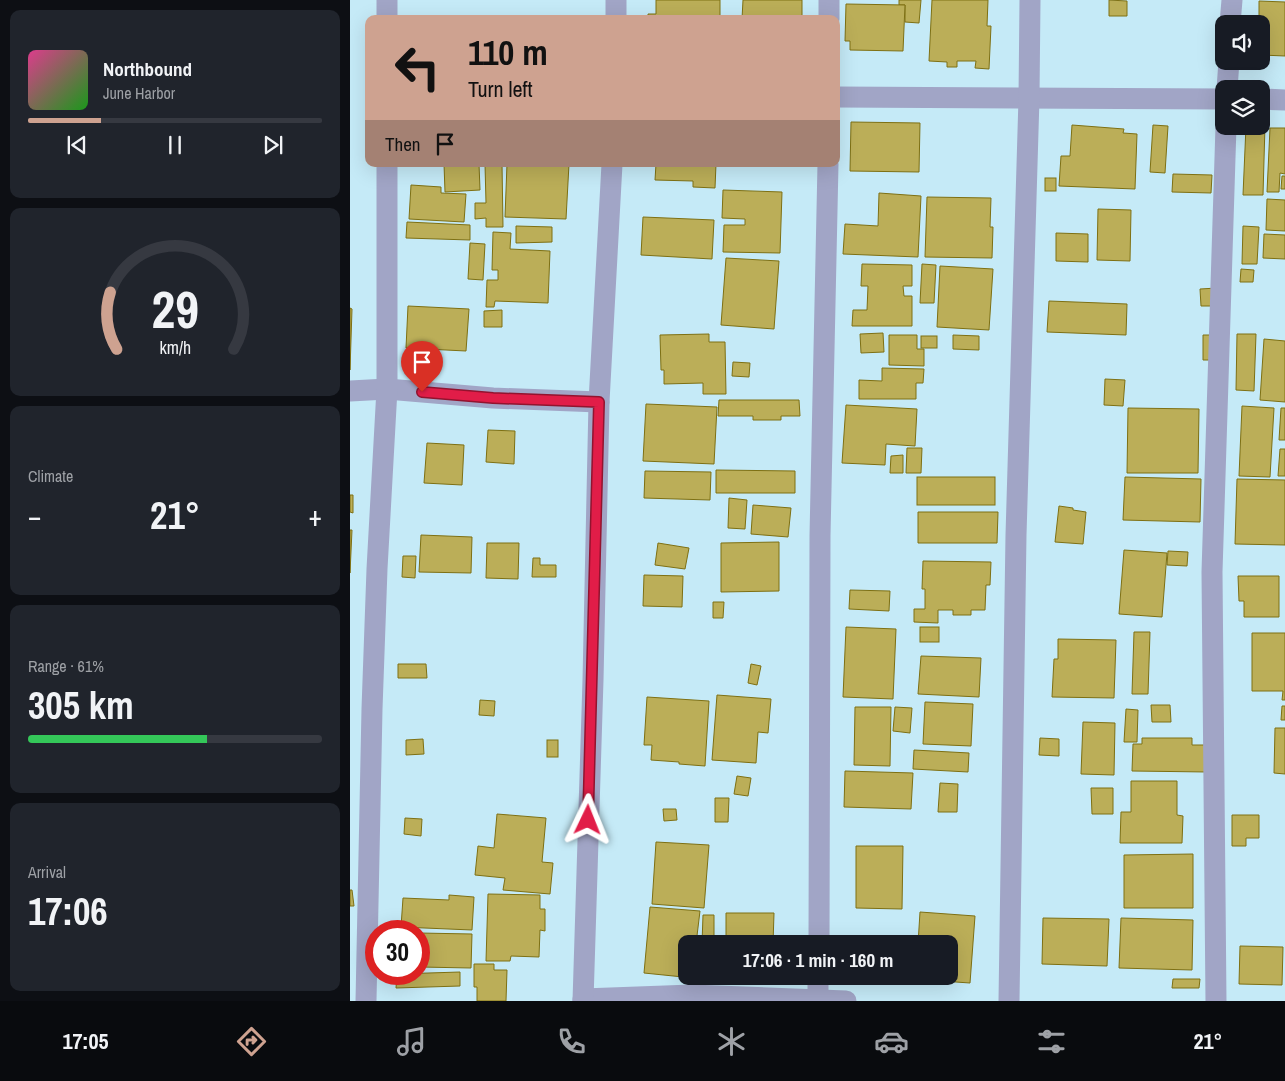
<!DOCTYPE html>
<meta charset="utf-8">
<style>
body{margin:0;font-family:"Archivo Narrow",sans-serif;background:#20242c;color:#f1f3f6;height:100vh;display:flex;flex-direction:column;font-size:19px;white-space:nowrap}
*{box-sizing:border-box;margin:0}
p{font-size:16px;color:#9ea1a6}
.icon{flex:none;width:28px;height:28px;fill:none;stroke:currentColor;stroke-width:2;stroke-linecap:round;stroke-linejoin:round}
.map{position:relative;flex:1;overflow:hidden}
.drawer{display:flex;flex-direction:column;gap:10px;padding:10px;background:#0d0f14;width:350px}
.drawer>*{flex:none}
.banner{position:absolute;left:15px;top:15px;width:475px;height:152px;border-radius:10px;box-shadow:0 5px 20px #0002;background:#cea290;color:#111;overflow:hidden}
.controls{position:absolute;left:865px;top:15px;display:grid;gap:10px}
.controls a{display:grid;place-items:center;width:55px;height:55px;border-radius:10px;background:#171b24;box-shadow:0 5px 20px #0002;font-size:25px}
.speed{position:absolute;left:15px;top:920px;display:flex;gap:10px;font-size:25px;font-weight:700;text-align:center}
.speed>*{display:grid;place-content:center;width:65px;height:65px;border-radius:50%;background:#171b24;box-shadow:0 5px 20px #0002;line-height:1}
.speed .limit{border:8px solid #d22;background:#fff;color:#111}
.pin{position:absolute;display:grid;place-items:center;width:42px;height:42px;color:#fff;margin:-51px -21px;border-radius:50% 50% 50% 0;rotate:-45deg;box-shadow:0 0 5px #0007}
.pin .icon{rotate:45deg}
.me{position:absolute;width:55px;margin:-28px;rotate:2deg;stroke-linejoin:round;filter:drop-shadow(0 0 4px #0008)}
.turn{display:flex;align-items:center;gap:18px;height:105px;padding:0 20px;font-size:22px}
.turn .icon{width:65px;height:65px;stroke-width:2.5}
.turn b{display:block;font-size:35px;line-height:42px}
.then{display:flex;align-items:center;height:48px;padding:0 20px;background:#0003;gap:10px;font-size:19px}
.big{font-size:38px;font-weight:800;line-height:1.1}
.drawer .widget{flex:1;display:flex;flex-direction:column;justify-content:center;gap:8px;min-width:0;padding:0 18px;border-radius:10px;background:#20242c}
.drawer .dial{align-items:center;gap:0}
.dial svg{height:130px;overflow:visible;fill:none;stroke:#363941;stroke-width:7;stroke-linecap:round;text-anchor:middle}
.dial text{fill:#f1f3f6;stroke:none}
.song{display:flex;align-items:center;gap:15px}
.cover{width:60px;height:60px;border-radius:8px;background:linear-gradient(135deg,hsl(330 70% 55%),hsl(120 70% 35%))}
.played{height:5px;border-radius:2px;background:linear-gradient(90deg,#cea290 25%,#363941 25%)}
.keys{display:flex;justify-content:space-around;direction:ltr}
.heat{display:flex;justify-content:space-between;align-items:center;font-size:28px;direction:ltr}
.charge{height:8px;border-radius:4px;background:linear-gradient(90deg,#34c759 61%,#363941 0)}
.trip{position:absolute;left:328px;top:935px;width:280px;height:50px;border-radius:10px;background:#171b24;box-shadow:0 5px 20px #0002;font-weight:800;line-height:50px;text-align:center}
.tab-bar{display:flex;height:80px;justify-content:space-around;align-items:center;background:#090b0e;color:#9ea1a6}
.tab-bar .icon{width:35px;height:35px}
.tab-bar .selected{color:#cea290}
.tab-bar b{font-size:22px;color:#f1f3f6}
main{display:flex;flex:1;min-height:0}
.map>svg:first-child{display:block}
</style>
<main>
<section class="drawer">
<div class="widget">
<div class="song"><i class="cover"></i><div><b>Northbound</b><p>June Harbor</p></div></div>
<div class="played"></div>
<div class="keys"><svg class="icon" aria-label="previous" viewBox="0 0 24 24"><path d="M18 5L8 12l10 7zM5 5v14"/></svg><svg class="icon" aria-label="pause" viewBox="0 0 24 24"><path d="M8 5v14M16 5v14"/></svg><svg class="icon" aria-label="next" viewBox="0 0 24 24"><path d="M6 5l10 7-10 7zM19 5v14"/></svg></div>
</div>
<div class="widget dial"><svg viewBox="0 0 100 80">
<path d="M14 69A42 42 0 1 1 86 69"/>
<path d="M14 69A42 42 0 0 1 10 34" stroke="#cea290"/>
<text x="50" y="56" font-size="32" font-weight="700">29</text>
<text x="50" y="72" font-size="11">km/h</text>
</svg></div>
<div class="widget"><p>Climate</p>
<div class="heat"><a>−</a><b class="big">21°</b><a>+</a></div>
</div>
<div class="widget"><p>Range · 61%</p><b class="big">305 km</b><div class="charge"></div></div>
<div class="widget"><p>Arrival</p><b class="big">17:06</b></div>
</section>
<div class="map">
<svg width="935" height="1001" viewBox="0 0 935 1001">
<rect width="100%" height="100%" fill="#c5eaf7"/>
<g fill="#bbae58" stroke="#7e7013">
<polygon points="306,0 370,0 370,19 298,19 298,14 306,14"/>
<polygon points="393,0 452,0 452,19 392,19"/>
<polygon points="549,0 571,0 569,23 555,22 555,5 549,5"/>
<polygon points="582,0 638,0 637,26 641,26 639,69 625,68 626,61 607,61 607,67 597,67 597,62 579,61"/>
<polygon points="759,0 777,1 777,16 759,16"/>
<polygon points="909,1 935,2 935,56 911,55 911,24 909,24"/>
<polygon points="496,4 555,5 553,51 500,50 500,41 495,41"/>
<polygon points="501,122 570,123 569,172 500,171"/>
<polygon points="722,125 774,129 773,133 787,134 785,189 709,186 711,156 720,156"/>
<polygon points="803,125 818,126 815,173 800,172"/>
<polygon points="911,125 915,125 913,195 893,195 896,126 911,126"/>
<polygon points="920,128 935,128 935,174 930,173 929,192 917,192"/>
<polygon points="94,164 129,164 130,190 95,192"/>
<polygon points="135,164 152,164 153,227 136,227 136,218 125,219 125,203 136,203"/>
<polygon points="157,164 219,164 216,219 155,217"/>
<polygon points="306,164 366,164 365,188 343,187 343,181 305,180"/>
<polygon points="823,174 862,175 861,193 822,192"/>
<polygon points="932,176 935,176 935,189 931,189"/>
<rect x="695" y="178" width="11" height="13"/>
<polygon points="61,185 91,187 91,193 116,194 114,222 59,219"/>
<polygon points="373,190 432,192 430,253 373,252 374,225 395,225 395,219 372,218"/>
<polygon points="529,193 571,196 568,257 493,254 495,224 528,226"/>
<polygon points="577,197 641,198 640,227 643,227 642,258 575,257"/>
<polygon points="917,199 935,200 935,231 916,230"/>
<polygon points="748,209 781,210 780,261 747,260"/>
<polygon points="293,217 364,220 362,259 291,255"/>
<polygon points="57,222 120,225 120,240 56,238"/>
<polygon points="166,226 202,227 202,242 166,243"/>
<polygon points="893,226 909,227 907,264 892,264"/>
<polygon points="143,232 161,233 160,249 200,251 198,303 145,301 144,307 136,307 137,280 148,280 148,270 142,270"/>
<polygon points="706,233 738,234 738,262 706,261"/>
<polygon points="914,234 935,235 935,259 913,258"/>
<polygon points="120,243 135,244 133,280 118,279"/>
<polygon points="376,258 429,261 424,329 371,325"/>
<polygon points="512,264 562,265 562,286 553,286 554,296 562,296 562,326 502,326 503,310 517,310 518,286 511,286"/>
<polygon points="572,264 586,265 584,303 570,303"/>
<polygon points="590,266 643,269 639,330 587,327"/>
<polygon points="891,269 904,270 903,282 890,282"/>
<polygon points="867,288 867,306 851,306 850,289"/>
<polygon points="699,301 777,304 776,335 697,332"/>
<polygon points="58,306 119,309 116,351 56,348"/>
<polygon points="0,308 2,309 0,370"/>
<polygon points="152,310 152,327 134,327 134,311"/>
<polygon points="533,333 534,352 511,353 510,334"/>
<polygon points="359,334 359,342 375,342 376,394 353,394 353,383 314,384 314,370 311,370 310,335"/>
<polygon points="887,334 906,334 904,391 886,390"/>
<polygon points="539,335 567,335 567,349 574,349 574,366 539,365"/>
<polygon points="603,335 629,336 629,350 603,349"/>
<polygon points="853,335 866,335 865,360 853,360"/>
<rect x="571" y="336" width="16" height="12"/>
<polygon points="914,339 935,341 935,402 910,400"/>
<polygon points="383,362 400,363 399,377 382,376"/>
<polygon points="532,368 574,369 573,383 566,383 566,399 509,399 509,380 532,381"/>
<polygon points="755,379 775,380 773,406 754,405"/>
<polygon points="369,400 449,400 450,416 431,416 431,420 403,420 403,416 368,416"/>
<polygon points="296,404 367,407 364,464 293,461"/>
<polygon points="496,405 567,409 565,446 536,444 535,465 492,463"/>
<polygon points="892,406 924,408 920,477 889,476"/>
<polygon points="778,408 849,409 848,473 777,473"/>
<polygon points="931,408 935,408 935,440 929,440"/>
<polygon points="138,430 165,431 164,464 136,462"/>
<polygon points="77,443 114,445 112,485 74,483"/>
<polygon points="557,448 572,448 571,473 556,473"/>
<polygon points="930,449 935,449 935,476 928,476"/>
<polygon points="553,455 553,473 540,473 541,456"/>
<polygon points="366,470 445,471 445,493 366,493"/>
<polygon points="295,471 361,472 360,500 294,498"/>
<rect x="567" y="477" width="78" height="28"/>
<polygon points="775,477 851,479 850,522 773,520"/>
<polygon points="887,479 935,480 935,545 885,544"/>
<polygon points="0,495 3,495 3,513 0,512"/>
<polygon points="379,498 397,500 395,529 378,528"/>
<polygon points="403,505 441,508 438,537 401,534"/>
<polygon points="709,506 723,508 723,510 736,512 733,544 705,542"/>
<polygon points="568,512 648,512 647,543 568,543"/>
<polygon points="0,530 2,530 0,573"/>
<polygon points="71,535 122,537 121,573 69,572"/>
<polygon points="429,542 429,591 371,592 371,543"/>
<polygon points="137,543 169,543 168,579 136,578"/>
<polygon points="308,543 339,548 335,569 305,565"/>
<polygon points="774,550 817,553 812,617 769,614"/>
<polygon points="818,551 838,552 837,566 817,565"/>
<polygon points="53,556 66,556 65,578 52,577"/>
<polygon points="183,558 190,558 190,565 206,565 206,577 182,577"/>
<polygon points="573,561 641,562 640,585 636,585 635,610 621,610 621,615 603,615 603,610 588,610 588,623 564,622 564,609 575,609 575,589 572,589"/>
<polygon points="294,575 333,576 332,607 293,606"/>
<polygon points="888,576 929,576 929,617 894,617 894,601 889,601"/>
<polygon points="500,590 540,591 539,611 499,609"/>
<polygon points="363,602 374,602 373,618 363,618"/>
<polygon points="496,627 546,629 543,699 493,697"/>
<rect x="570" y="627" width="19" height="15"/>
<polygon points="784,632 800,632 798,694 782,694"/>
<polygon points="902,633 935,633 935,700 932,700 933,691 902,691"/>
<polygon points="708,639 766,640 764,698 702,697 704,659 708,659"/>
<polygon points="571,656 631,658 629,697 568,694"/>
<polygon points="48,664 76,664 77,678 48,678"/>
<polygon points="401,664 411,666 407,685 398,683"/>
<polygon points="367,695 421,699 418,733 408,732 406,763 362,760"/>
<polygon points="297,697 359,701 355,766 329,764 329,762 301,760 302,745 294,745"/>
<polygon points="130,700 145,701 144,716 129,715"/>
<polygon points="575,702 623,704 621,746 573,744"/>
<polygon points="801,705 820,705 821,722 802,722"/>
<polygon points="932,706 935,706 935,720 931,720"/>
<polygon points="505,707 541,707 540,766 504,765"/>
<polygon points="545,707 562,708 560,733 543,731"/>
<polygon points="776,709 788,710 787,742 774,742"/>
<polygon points="733,722 765,723 764,775 731,774"/>
<polygon points="925,728 935,728 935,774 924,773"/>
<polygon points="690,738 709,739 709,756 689,755"/>
<polygon points="792,738 842,738 842,745 858,745 857,772 782,771 783,744 792,744"/>
<polygon points="73,739 74,754 56,755 56,740"/>
<rect x="197" y="740" width="11" height="17"/>
<polygon points="564,750 619,753 618,772 563,769"/>
<polygon points="495,771 563,773 561,809 494,807"/>
<polygon points="387,776 401,778 398,796 384,794"/>
<polygon points="781,781 827,781 827,815 833,816 832,843 770,843 771,812 781,812"/>
<polygon points="590,783 608,784 607,812 588,812"/>
<polygon points="741,788 763,788 763,814 742,814"/>
<polygon points="365,798 379,798 378,822 365,822"/>
<polygon points="313,809 326,809 327,820 314,821"/>
<polygon points="147,814 196,818 192,862 203,863 200,894 153,890 155,878 125,875 128,846 144,848"/>
<polygon points="882,815 909,815 909,838 896,838 896,846 882,846"/>
<polygon points="55,818 72,819 71,836 54,834"/>
<polygon points="306,842 359,845 354,908 302,904"/>
<polygon points="506,846 553,846 552,909 506,908"/>
<polygon points="843,854 843,908 774,908 774,855"/>
<polygon points="0,890 2,890 4,906 0,906"/>
<polygon points="138,894 190,895 190,909 195,909 195,931 190,930 189,957 161,956 160,961 136,961"/>
<polygon points="99,895 124,897 122,930 51,927 53,898 99,900"/>
<polygon points="300,907 350,911 346,944 336,944 336,976 343,976 343,978 294,973"/>
<polygon points="570,912 625,916 620,983 577,980 577,976 599,976 599,944 568,944"/>
<polygon points="376,913 424,913 423,944 376,944"/>
<polygon points="353,915 364,915 364,944 352,944"/>
<polygon points="693,918 759,919 757,966 692,964"/>
<polygon points="771,918 843,920 842,970 769,968"/>
<polygon points="69,933 122,934 121,968 70,967"/>
<polygon points="890,946 933,947 932,985 889,984"/>
<polygon points="124,964 144,964 144,970 157,970 156,1001 127,1001 127,987 124,987"/>
<polygon points="110,972 110,986 46,988 47,974"/>
<rect x="358" y="976" width="12" height="6"/>
<polygon points="823,979 850,979 849,988 822,988"/>
</g>
<g fill="none" stroke-linecap="round" stroke-linejoin="round">
<g stroke="#a1a5c6" stroke-width="21">
<polyline points="37,0 37,19"/>
<polyline points="266,19 266,0"/>
<polyline points="479,19 479,0"/>
<polyline points="880,24 882,0"/>
<polyline points="877,89 879,61"/>
<polyline points="486,97 874,99"/>
<polyline points="911,99 935,100"/>
<polyline points="0,391 37,389 143,398 249,402"/>
<polyline points="469,944 470,536 478,164"/>
<polyline points="233,999 342,995 496,1001"/>
<polyline points="16,1001 22,709 27,569 37,389 37,164"/>
<polyline points="233,1001 243,680 249,402 262,164"/>
<polyline points="468,1001 468,976"/>
<polyline points="659,1001 666,535 679,98 680,0"/>
<polyline points="866,1001 862,572 876,126"/>
</g>
</g>
<g fill="none" stroke-linecap="round" stroke-linejoin="round">
<g stroke="#92132f" stroke-width="12">
<polyline id="route" points="72,392 143,398 249,402 238,820"/>
</g>
<use href="#route" stroke="#e11d48" stroke-width="9"/>
</g>
</svg>
<div class="controls">
<a><svg class="icon" aria-label="sound" viewBox="0 0 24 24"><path d="M4 9h4l5-4v14l-5-4H4zM17 9q2 3 0 6"/></svg></a>
<a><svg class="icon" aria-label="layers" viewBox="0 0 24 24"><path d="M12 4l9 5-9 5-9-5zM3 14l9 5 9-5"/></svg></a>
</div>
<div class="speed"><div class="limit">30</div></div>
<div class="pin" style="left:72px;top:392px;background:#d93025"><svg class="icon" aria-label="arrive" viewBox="0 0 24 24"><path d="M6 21V4h12l-3 4 3 4H6"/></svg></div>
<svg class="me" style="left:238px;top:820px" viewBox="-20 -20 40 40"><path d="M0-17L14 15 0 8-14 15z" fill="#e11d48" stroke="#fff" stroke-width="4"/></svg>
<div class="trip">17:06 · 1 min · 160 m</div>
<div class="banner">
<div class="turn"><svg class="icon" aria-label="left" viewBox="0 0 24 24"><path d="M17 20v-9H6M10 6l-5 5 5 5"/></svg><div><b>110 m</b>Turn left</div></div>
<div class="then">Then<svg class="icon" aria-label="arrive" viewBox="0 0 24 24"><path d="M6 21V4h12l-3 4 3 4H6"/></svg></div>
</div>
</div>
</main>
<nav class="tab-bar">
<b>17:05</b>
<svg class="icon selected" aria-label="directions" viewBox="0 0 24 24"><path d="M12 3l9 9-9 9-9-9zM9 14v-3h6M13 9l2 2-2 2"/></svg>
<svg class="icon" aria-label="music" viewBox="0 0 24 24"><path d="M9 18V5l10-2v13"/><circle cx="6" cy="18" r="3"/><circle cx="16" cy="16" r="3"/></svg>
<svg class="icon" aria-label="phone" viewBox="0 0 24 24"><path d="M5 4h4l2 5-3 2q2 4 5 5l2-3 5 2v4C11 20 4 13 5 4z"/></svg>
<svg class="icon" aria-label="climate" viewBox="0 0 24 24"><path d="M12 3v18M4 7l16 10M4 17L20 7"/></svg>
<svg class="icon" aria-label="car" viewBox="0 0 24 24"><path d="M5 17H2v-5l4-1 3-4h7l3 4 3 1v5h-3M9 17h6M6 11h13"/><circle cx="7" cy="17" r="2"/><circle cx="17" cy="17" r="2"/></svg>
<svg class="icon" aria-label="filters" viewBox="0 0 24 24"><path d="M4 7h16M4 17h16"/><circle cx="9" cy="7" r="2"/><circle cx="15" cy="17" r="2"/></svg>
<b>21°</b>
</nav>
